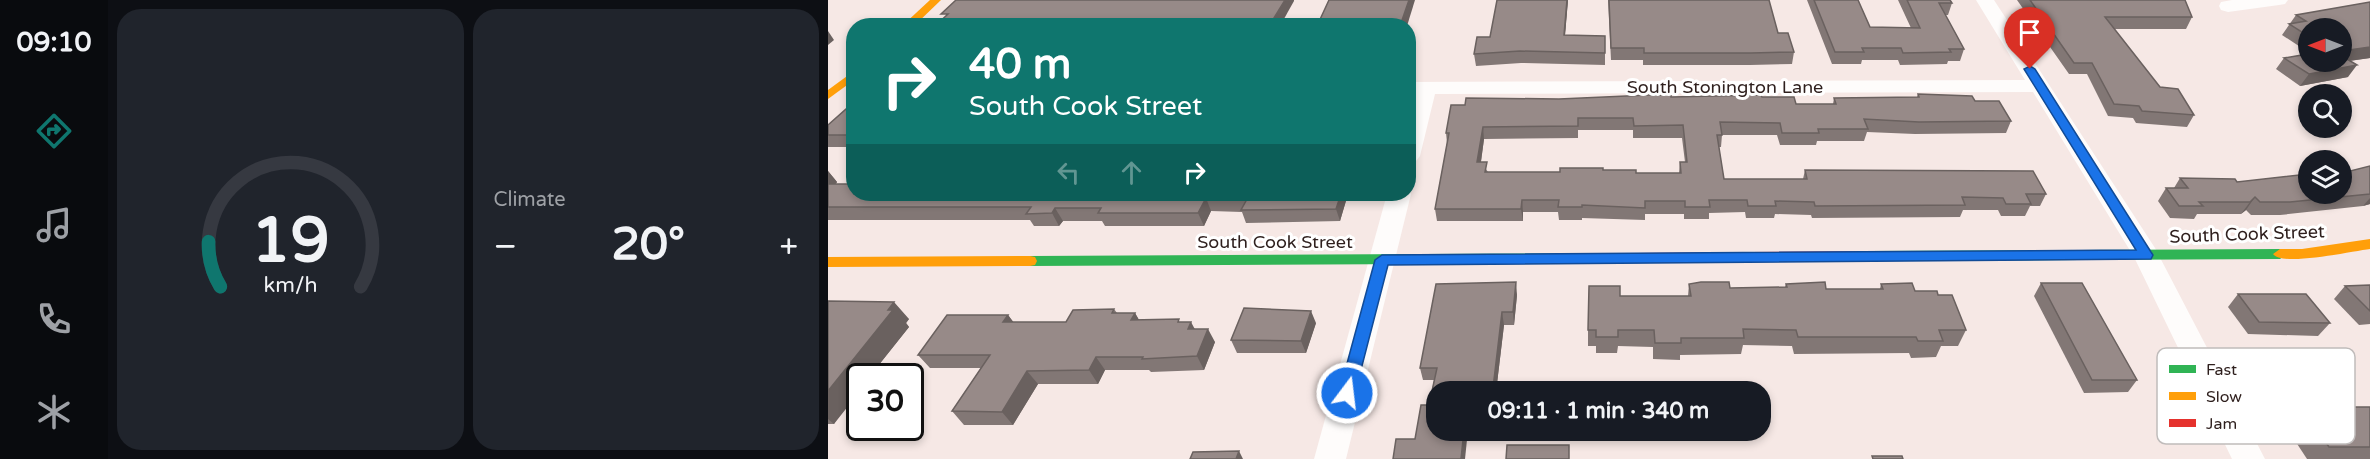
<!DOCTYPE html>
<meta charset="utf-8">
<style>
body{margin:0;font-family:"Varela Round",sans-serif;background:#20242c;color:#f1f3f6;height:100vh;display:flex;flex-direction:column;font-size:22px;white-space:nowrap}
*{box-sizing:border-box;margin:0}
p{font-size:20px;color:#9ea1a6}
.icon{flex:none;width:33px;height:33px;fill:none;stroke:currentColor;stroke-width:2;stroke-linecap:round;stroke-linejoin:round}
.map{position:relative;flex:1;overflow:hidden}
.details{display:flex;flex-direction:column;gap:9px;padding:9px;background:#0d0f14;width:720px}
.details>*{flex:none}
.guide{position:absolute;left:18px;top:18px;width:570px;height:183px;border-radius:24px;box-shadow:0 3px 9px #0003;background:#0f766e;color:#fff;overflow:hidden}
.needle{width:39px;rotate:270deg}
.buttons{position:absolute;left:1470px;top:18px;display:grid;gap:12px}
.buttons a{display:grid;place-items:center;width:54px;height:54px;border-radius:50%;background:#171b24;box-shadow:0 3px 9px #0003;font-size:30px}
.speed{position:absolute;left:18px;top:363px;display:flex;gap:12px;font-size:30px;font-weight:700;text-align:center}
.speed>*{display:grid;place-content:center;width:78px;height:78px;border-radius:50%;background:#171b24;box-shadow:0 3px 9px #0003;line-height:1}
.speed .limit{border:3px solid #111;border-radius:9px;background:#fff;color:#111}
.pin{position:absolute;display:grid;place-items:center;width:51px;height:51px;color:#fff;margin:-62px -26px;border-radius:50% 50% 50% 0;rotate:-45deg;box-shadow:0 0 6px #0007}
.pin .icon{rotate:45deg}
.me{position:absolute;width:66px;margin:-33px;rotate:15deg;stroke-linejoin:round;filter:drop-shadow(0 0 4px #0008)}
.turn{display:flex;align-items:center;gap:21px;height:126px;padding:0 24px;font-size:27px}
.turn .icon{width:78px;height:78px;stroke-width:2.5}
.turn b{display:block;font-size:42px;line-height:51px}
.lanes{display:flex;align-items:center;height:57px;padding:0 24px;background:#0003;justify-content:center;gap:30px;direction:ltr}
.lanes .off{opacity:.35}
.big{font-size:45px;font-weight:800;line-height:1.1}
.details .widget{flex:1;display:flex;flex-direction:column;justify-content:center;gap:9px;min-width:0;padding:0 21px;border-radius:24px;background:#20242c}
.details .dial{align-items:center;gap:0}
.dial svg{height:156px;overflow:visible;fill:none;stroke:#363941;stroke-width:7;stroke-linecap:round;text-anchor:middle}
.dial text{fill:#f1f3f6;stroke:none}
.heat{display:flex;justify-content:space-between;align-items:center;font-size:33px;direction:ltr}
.details .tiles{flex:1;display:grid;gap:9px;grid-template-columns:repeat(2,1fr)}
.trip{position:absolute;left:598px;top:381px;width:345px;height:60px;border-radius:24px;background:#171b24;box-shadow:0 3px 9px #0003;font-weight:800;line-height:60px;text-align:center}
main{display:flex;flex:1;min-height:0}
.dock{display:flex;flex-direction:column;width:108px;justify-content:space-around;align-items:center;background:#090b0e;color:#9ea1a6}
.dock .icon{width:42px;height:42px}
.dock .on{color:#0f766e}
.dock b{font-size:27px;color:#f1f3f6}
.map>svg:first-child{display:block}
</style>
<main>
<nav class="dock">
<b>09:10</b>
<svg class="icon on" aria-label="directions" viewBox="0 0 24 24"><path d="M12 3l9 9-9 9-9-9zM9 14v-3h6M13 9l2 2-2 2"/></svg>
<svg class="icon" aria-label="music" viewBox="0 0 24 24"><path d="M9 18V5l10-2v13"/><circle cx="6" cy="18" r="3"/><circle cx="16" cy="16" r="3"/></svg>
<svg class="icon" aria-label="phone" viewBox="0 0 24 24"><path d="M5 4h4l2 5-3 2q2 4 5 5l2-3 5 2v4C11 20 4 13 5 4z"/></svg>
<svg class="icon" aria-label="climate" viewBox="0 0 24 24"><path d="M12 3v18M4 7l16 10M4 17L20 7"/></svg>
</nav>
<section class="details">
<div class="tiles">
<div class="widget dial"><svg viewBox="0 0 100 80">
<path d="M14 69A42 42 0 1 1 86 69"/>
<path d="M14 69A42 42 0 0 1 8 46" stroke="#0f766e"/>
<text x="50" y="56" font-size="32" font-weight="700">19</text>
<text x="50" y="72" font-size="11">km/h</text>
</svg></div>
<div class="widget"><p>Climate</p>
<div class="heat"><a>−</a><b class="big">20°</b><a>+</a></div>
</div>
</div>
</section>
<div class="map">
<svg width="1542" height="459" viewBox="0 0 1542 459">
<rect width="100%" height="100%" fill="#f6e8e5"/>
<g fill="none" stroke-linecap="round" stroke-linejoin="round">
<g fill="#fefcfb" fill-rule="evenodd">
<polygon points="1148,0 1166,0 1327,248 1437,459 1404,459 1306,257 1205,92 607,94 592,156 588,161 580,163 580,113 586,94 580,94 580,82 1197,80"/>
<polygon points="1404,0 1460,0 1457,4 1451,5 1400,12 1393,10 1391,6 1393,2"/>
<polygon points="580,190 583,194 518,459 486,459 559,194 580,194"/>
</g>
<g fill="#30b455" fill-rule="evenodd">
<polygon points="1452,249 1459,254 1452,259 1040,261 1033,256 1040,251"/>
<polygon points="810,253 815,254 817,258 815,262 810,263 202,266 197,265 195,261 197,257 202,256"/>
</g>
<g fill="#ff9f0a" fill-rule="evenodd">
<polygon points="102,0 113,0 86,26 74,26"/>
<polygon points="26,71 26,80 0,99 0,90"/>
<path d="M1542,239V249C1525,251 1454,267 1445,254L1452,249H1474Z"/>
<polygon points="202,256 207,257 209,261 207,265 202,266 0,267 0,257"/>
</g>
<polygon fill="#e5322d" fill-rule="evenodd" points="1040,251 1047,256 1040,261 810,263 805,262 803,258 805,254 810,253"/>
</g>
<g fill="#827775" fill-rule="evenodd">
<polygon points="669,0 740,0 737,35 777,36 777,65 693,63 648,66 646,54 662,37"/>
<polygon points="780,0 941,0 950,33 966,52 964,64 922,65 815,65 815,60 783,60"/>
<polygon points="979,0 1030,0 1042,27 1083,28 1070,0 1122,0 1124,3 1120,15 1117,15 1136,49 1132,61 1120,61 1119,64 1072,65 1070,60 1034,60 1033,64 1004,64"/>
<polygon points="1189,0 1357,0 1364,17 1358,29 1286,29 1332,87 1366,115 1359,127 1308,123 1305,118 1280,116 1259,74 1241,74"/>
<polygon points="1542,2 1542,58 1521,61 1520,77 1472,86 1448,69 1456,58 1514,62 1514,28 1480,28 1480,52 1454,35 1468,15"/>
<path d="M1090,94L1147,101L1183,121L1178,133L1087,134L1039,132L1036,141H989L988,145H952L949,135H894L893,147H891L896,179H975L977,170L1218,194L1212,206H1202L1197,216H1173L1170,210H1135L1132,217L984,218L983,215L947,214L946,218H918L917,212L881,213V219H856V214H817V220L754,218V220H731L730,212H695V221H609L607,209L619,143L618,133L637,105L731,99L934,97L968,104H1005L1006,98L1089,97ZM750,130H805V138H854L857,162H852L851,173H808L775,170L732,172H660L653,162L656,139L750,138Z"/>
<polygon points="26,102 26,147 0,147 0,125"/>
<polygon points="1542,166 1542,204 1535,206 1452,215 1423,215 1418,210 1413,214 1369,214 1366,219 1342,218 1330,201 1338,188 1346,188 1352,178 1480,194"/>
<polygon points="0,171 9,182 8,184 520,194 512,221 418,223 414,212 383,211 376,226 277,226 274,221 235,221 231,226 206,226 202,220 0,220"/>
<polygon points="1213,283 1309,380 1300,392 1256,393 1206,296"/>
<polygon points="861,284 902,288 957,287 958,284 998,289 1052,289 1053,284 1087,291 1110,295 1138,330 1130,346 1113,346 1108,357 1083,358 1081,353 966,354 964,346 915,345 913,354 852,355 852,360 825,359 825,347 790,346 789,353 768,353 768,346 760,346 760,330 792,296 860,296"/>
<polygon points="1542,285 1542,324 1531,325 1506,299 1517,286"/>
<polygon points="1410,294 1502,323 1490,336 1420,334 1400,307"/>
<polygon points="689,295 686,325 676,325 668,392 609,392 587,439 601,405 606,380 595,380 592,368"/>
<polygon points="0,301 81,319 78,323 81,327 42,376 32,376 6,424 0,424"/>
<polygon points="286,309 289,313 307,313 311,320 352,322 367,329 387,342 376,370 323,372 321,370 277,370 270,384 210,384 185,425 136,425 124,411 153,368 102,368 90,355 180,315 185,322 238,322"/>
<polygon points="488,323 478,353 409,353 403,340"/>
<polygon points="1473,407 1542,407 1542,459 1479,459 1456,424"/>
</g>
<g fill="#6a615f">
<polygon points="457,0 466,0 466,1 452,26 441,26"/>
<polygon points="581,0 587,0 579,26 572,26"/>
<polygon points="739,0 740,0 736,47 736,35"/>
<polygon points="0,31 6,40 0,45"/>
<polygon points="1542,47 1542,58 1499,64 1514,62 1514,51"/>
<polygon points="1529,65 1520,77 1472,86 1481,74"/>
<polygon points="655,127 656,139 651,175 649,162"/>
<polygon points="0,171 9,182 0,192"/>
<polygon points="513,194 520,194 512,221 508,209"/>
<polygon points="1427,197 1418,210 1413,214 1422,202"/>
<polygon points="378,198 383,211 376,226 370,213"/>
<polygon points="1542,198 1542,204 1535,206"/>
<polygon points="694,200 695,212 695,221 693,209"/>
<polygon points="227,208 235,221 231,226 224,213"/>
<polygon points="688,282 689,295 686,325 685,312"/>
<polygon points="66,302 81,319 78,323 81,327 42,376 32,376 32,391 6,424 0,419 0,391"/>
<polygon points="483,311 488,323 478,353 473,341"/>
<polygon points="674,312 676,325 668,392 665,392 665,388"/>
<polygon points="307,313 315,327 303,320"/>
<polygon points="180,315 190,328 175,322"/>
<polygon points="363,322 370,335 360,329"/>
<polygon points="380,329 387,342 376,370 369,356"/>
<polygon points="268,357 277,370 270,384 261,370"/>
<polygon points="199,371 210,384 185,425 174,412"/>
<polygon points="636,430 640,430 637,459 633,459"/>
<polygon points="411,451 415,459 408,459"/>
</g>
<g fill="#978a88" stroke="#6a615f" stroke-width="1.5" fill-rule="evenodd">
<polygon points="128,0 457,0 441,26 107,26 120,14 113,14"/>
<polygon points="501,0 581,0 572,26 489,26"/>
<polygon points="669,0 739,0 736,35 777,36 777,53 692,51 646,54 649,37 662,37"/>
<polygon points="781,0 941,0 950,33 960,33 966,52 923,53 816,53 816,48 783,48"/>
<polygon points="986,0 1030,0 1042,27 1092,28 1079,0 1122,0 1124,3 1111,3 1136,49 1121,49 1123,52 1075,53 1073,48 1034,48 1036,52 1007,52"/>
<polygon points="1202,0 1357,0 1364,17 1277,17 1332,87 1350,89 1366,115 1314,111 1311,106 1286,104 1264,63 1246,63"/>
<polygon points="1542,2 1542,47 1514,51 1514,28 1480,28 1480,36 1461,24 1478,21 1468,15"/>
<polygon points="1480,54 1480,62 1514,62 1514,56 1529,65 1481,74 1456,58"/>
<path d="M1090,94L1144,96L1147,101H1171L1183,121L1091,122L1036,119L1040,129H990L991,133H954L952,123L892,122L894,135H889L896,179H979L977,170L1205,171L1218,194H1198L1203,204H1178L1175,198L1134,197L1137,205L987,206L986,202L947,201L948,206H920L919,200H881L882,207H857V201H817V208L754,205V207H730L731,200H694L693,209H607L621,133H618L623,105H637L638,98L731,99L821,95H843V97L933,95L934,97H966L968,104H1008L1006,98L1091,97ZM750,118H805L806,126L855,125L859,162H852L853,173H808V170H775V168H732V172H657L659,162H649L655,127L750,126Z"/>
<polygon points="26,102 26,135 0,135 0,125"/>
<polygon points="1542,166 1542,194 1462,202 1432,202 1427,197 1422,202 1371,202 1375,206 1351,206 1338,188 1360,188 1352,178 1407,179 1409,182 1480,174 1480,194 1514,194 1514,173"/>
<polygon points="0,184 26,184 26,194 513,194 508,209 413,210 419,199 378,198 370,213 270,213 273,208 227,208 224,213 198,214 203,207 0,207"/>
<polygon points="688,282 685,312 674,312 665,388 641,388 640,392 609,392 609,430 636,430 633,459 565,459 568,439 587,439 593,405 601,405 609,368 592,368 608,284"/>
<polygon points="873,282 901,282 902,288 959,287 958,284 997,282 998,289 1055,289 1053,284 1084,283 1087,291 1109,291 1110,295 1124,295 1138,330 1111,330 1115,341 1090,341 1088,337 970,337 968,330 915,329 916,338 853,338 853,343 827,343 826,330 790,330 790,337 768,337 768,330 760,330 761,286 792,286 792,296 863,296 861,284"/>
<polygon points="1213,283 1254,283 1309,380 1264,380"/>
<polygon points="1542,285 1542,311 1517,286"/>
<polygon points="1410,294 1478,294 1502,323 1431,322"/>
<polygon points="0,301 66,302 60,310 65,310 0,391"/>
<polygon points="416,308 483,311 473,341 403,340"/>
<polygon points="286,309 284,313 307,313 303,320 351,319 350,322 363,322 360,329 380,329 369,356 314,359 315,357 268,357 261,370 199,371 174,412 124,411 162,355 90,355 119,315 180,315 175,322 238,322 245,310"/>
<polygon points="1473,407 1542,407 1542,447 1501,447"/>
<polygon points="679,445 741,445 741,459 678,459"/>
<polygon points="411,451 408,459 362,459 365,452"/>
<polygon points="1044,456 1074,456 1075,459 1045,459"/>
</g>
<polygon fill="#1a73e8" stroke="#114b97" stroke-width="1.5" points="1202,66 1207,69 1323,252 1325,255 1323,259 560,265 527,393 525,397 519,399 513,397 511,393 547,260 554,255 1308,250 1196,69"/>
<g text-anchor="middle" stroke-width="6" stroke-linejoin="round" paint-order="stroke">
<g font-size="18" fill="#2e1f1d" stroke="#fff">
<text x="897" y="93">South Stonington Lane</text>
<text transform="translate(1419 234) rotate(-2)" y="6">South Cook Street</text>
<text x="447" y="248">South Cook Street</text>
</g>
</g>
<rect x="1329" y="348" width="198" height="96" rx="9" fill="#fff" stroke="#c0bcbb" stroke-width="1.5"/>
<rect x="1341" y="365" width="27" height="8" fill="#30b455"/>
<rect x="1341" y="392" width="27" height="8" fill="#ff9f0a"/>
<rect x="1341" y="419" width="27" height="8" fill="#e5322d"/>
<g font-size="16" fill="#2e1f1d">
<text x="1378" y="375">Fast</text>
<text x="1378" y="402">Slow</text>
<text x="1378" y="429">Jam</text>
</g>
</svg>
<div class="buttons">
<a><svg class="needle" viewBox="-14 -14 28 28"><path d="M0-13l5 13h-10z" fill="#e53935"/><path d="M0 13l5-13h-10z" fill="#9ea1a6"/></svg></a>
<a><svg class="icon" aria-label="search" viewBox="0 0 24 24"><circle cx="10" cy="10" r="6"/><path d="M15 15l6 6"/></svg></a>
<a><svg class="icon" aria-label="layers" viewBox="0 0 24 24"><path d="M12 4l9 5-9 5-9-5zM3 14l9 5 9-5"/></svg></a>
</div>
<div class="speed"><div class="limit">30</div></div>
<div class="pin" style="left:1202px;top:69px;background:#d93025"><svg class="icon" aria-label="arrive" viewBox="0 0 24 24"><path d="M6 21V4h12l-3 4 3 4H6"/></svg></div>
<svg class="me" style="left:519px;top:393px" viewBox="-20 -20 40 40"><circle r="17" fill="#1a73e8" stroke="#fff" stroke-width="3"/><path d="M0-11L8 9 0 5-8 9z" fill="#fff"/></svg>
<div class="trip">09:11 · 1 min · 340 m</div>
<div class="guide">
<div class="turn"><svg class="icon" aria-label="right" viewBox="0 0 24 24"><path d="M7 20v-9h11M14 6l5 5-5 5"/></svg><div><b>40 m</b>South Cook Street</div></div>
<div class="lanes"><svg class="icon off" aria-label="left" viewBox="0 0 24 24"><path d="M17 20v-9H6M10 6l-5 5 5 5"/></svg><svg class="icon off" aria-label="ahead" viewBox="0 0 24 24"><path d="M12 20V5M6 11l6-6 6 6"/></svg><svg class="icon" aria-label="right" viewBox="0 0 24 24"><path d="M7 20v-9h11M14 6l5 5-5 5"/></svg></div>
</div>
</div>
</main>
